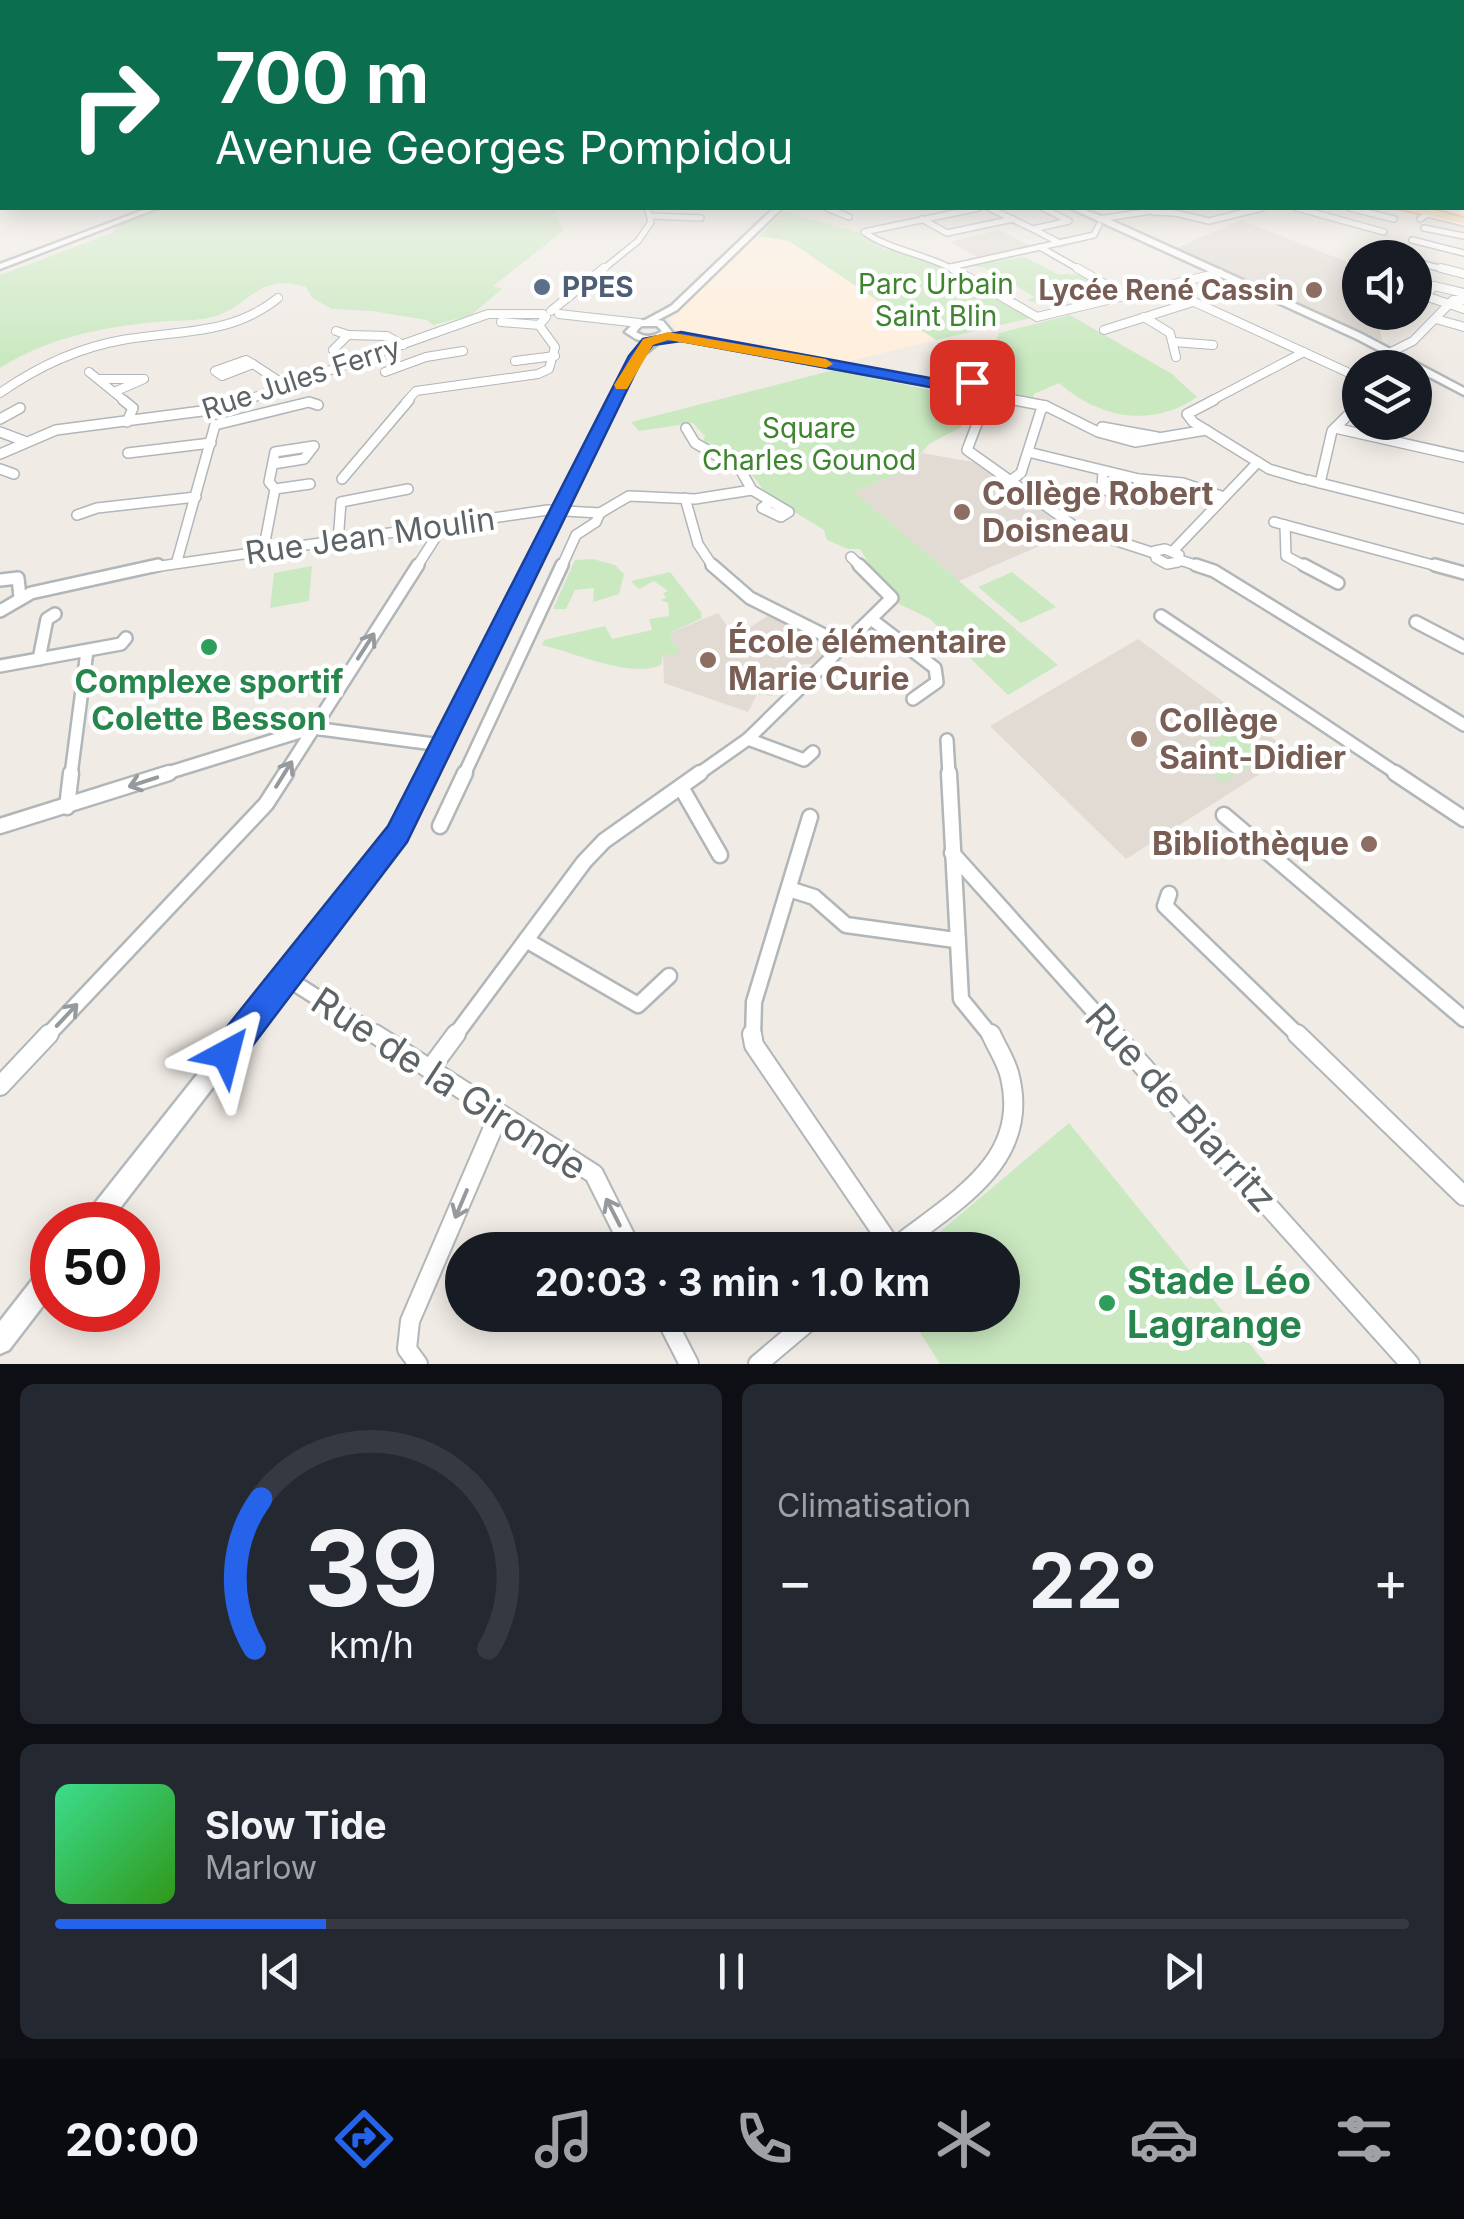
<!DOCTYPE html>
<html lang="fr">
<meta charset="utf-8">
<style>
body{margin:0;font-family:Inter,sans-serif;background:#242831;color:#f1f3f6;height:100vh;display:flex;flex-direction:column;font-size:38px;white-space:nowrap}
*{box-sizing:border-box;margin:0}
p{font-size:32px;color:#9ea1a6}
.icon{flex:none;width:55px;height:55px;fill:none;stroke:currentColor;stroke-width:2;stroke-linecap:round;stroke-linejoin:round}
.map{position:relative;height:1364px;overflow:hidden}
.details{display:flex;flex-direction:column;gap:20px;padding:20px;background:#0d0f14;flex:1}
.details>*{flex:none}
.banner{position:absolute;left:0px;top:0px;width:1465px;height:210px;box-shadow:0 5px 25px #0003;background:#0b6e4f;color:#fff;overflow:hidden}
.fabs{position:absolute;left:1342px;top:240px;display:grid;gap:20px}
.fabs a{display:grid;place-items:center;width:90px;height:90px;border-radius:50%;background:#171b24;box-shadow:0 5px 25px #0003;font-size:50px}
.speed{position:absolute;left:30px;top:1202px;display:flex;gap:20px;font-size:50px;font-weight:700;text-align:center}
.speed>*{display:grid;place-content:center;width:130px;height:130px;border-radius:50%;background:#171b24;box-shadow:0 5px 25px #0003;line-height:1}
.speed .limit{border:15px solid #d22;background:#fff;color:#111}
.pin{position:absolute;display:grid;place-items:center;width:85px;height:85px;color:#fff;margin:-42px;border-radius:20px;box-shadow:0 5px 15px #0006}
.me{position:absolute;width:110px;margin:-55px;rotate:38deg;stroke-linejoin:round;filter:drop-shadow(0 0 8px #0008)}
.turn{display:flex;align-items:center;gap:35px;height:210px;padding:0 50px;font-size:45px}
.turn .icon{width:130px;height:130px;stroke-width:2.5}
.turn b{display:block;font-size:70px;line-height:85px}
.big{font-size:75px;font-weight:700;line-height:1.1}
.details .tile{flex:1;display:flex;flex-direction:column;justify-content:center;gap:15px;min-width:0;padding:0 35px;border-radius:15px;background:#242831}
.details .dial{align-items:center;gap:0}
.dial svg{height:260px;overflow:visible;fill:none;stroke:#363941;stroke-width:7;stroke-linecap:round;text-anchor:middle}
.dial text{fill:#f1f3f6;stroke:none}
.song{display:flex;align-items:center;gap:30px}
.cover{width:120px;height:120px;border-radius:15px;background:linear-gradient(135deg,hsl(150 70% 55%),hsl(110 70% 35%))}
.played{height:10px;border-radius:5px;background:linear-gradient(90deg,#2563eb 20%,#363941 20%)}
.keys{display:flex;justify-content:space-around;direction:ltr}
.heat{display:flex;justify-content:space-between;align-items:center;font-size:55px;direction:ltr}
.details .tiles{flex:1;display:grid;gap:20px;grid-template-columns:1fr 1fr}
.tile:last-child{grid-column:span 2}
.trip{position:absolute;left:445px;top:1232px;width:575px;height:100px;border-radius:50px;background:#171b24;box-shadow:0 5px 25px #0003;font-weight:700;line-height:100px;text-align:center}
.dock{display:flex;height:160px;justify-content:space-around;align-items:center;background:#090b0e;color:#9ea1a6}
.dock .icon{width:70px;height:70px}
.dock .current{color:#2563eb}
.dock b{font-size:45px;color:#f1f3f6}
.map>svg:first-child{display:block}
</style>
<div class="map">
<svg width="1464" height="1364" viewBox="0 0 1464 1364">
<rect width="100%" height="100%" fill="#f0ebe5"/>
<polygon fill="#ffefdc" points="753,235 789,241 936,340 846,362 678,334 669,319"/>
<g fill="#e1dbd4">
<polygon points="1241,220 1360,267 1360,312 1377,313 1382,341 1177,248"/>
<polygon points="999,230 1030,246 977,257 950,242"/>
<polygon points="922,453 978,463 1074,531 959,581 854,492 906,471"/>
<polygon points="718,613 735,637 769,615 819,640 823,655 812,664 787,665 781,676 775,677 773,696 757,694 748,712 664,683 663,654 675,655 678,647 671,640 672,632"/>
<polygon points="1138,639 1293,753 1126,859 990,726"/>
</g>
<g fill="#cae9c1">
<path d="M164,208H555L563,231L493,286L502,289L471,315L433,325L427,320L372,311L332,309L312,298L306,287C258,272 250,306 215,316C195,322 174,320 154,322C99,328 47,338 0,368V275L112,233L119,225Z"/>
<polygon points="784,211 857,232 886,250 923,256 1031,318 936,340 789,241 759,236"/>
<polygon points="1024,257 1057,274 1083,275 1110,294 1110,299 1088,291 1044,305 1027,300 1035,297 983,267 968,266"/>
<path d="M1070,315L1172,374L1197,397C1152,428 1100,419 1059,383L1034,394L1033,400L992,391L982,381L999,333Z"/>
<path d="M834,370L974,399L961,427L929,444L906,471L854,492L1058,665L1008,695L930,619L895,602L898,598L876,575L860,549H848L827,540L824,530L765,494C756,471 723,455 703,442L705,436L693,423L639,431L631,422Z"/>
<polygon points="593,559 615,565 624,574 619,594 593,602 594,588 575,590 566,609 553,609 575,560"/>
<polygon points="312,566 309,601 270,608 274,573"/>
<path d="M670,572L701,612L702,618L672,632L671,640L678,647L676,655L663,654L661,665C630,679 573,652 542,645L544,640L605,626L612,639L652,630L649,619L669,616L668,603L660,600L666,598L663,593L668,591L654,581L639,589L631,581Z"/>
<polygon points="1012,572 1056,607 1021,623 978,587"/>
<polygon points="1239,725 1274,752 1223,783 1189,755"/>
<polygon points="1069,1123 1073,1128 1266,1364 940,1364 909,1315 1002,1315 1002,1250 918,1250"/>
</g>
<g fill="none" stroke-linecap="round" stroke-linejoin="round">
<g stroke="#b1b6b9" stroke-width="8">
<g id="minor-far5">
<polyline points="827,208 849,217"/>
<polyline points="989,208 1033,229"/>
<polyline points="1043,208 1069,221 1033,229 1060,243"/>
<polyline points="1297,208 1384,232"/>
<polyline points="1350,208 1394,219"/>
<polyline points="1175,213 1209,221 1262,208"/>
<polyline points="652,216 701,218"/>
<polyline points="922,219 947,233 1013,219"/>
<polyline points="1099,219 1151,211 1175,213 1154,212"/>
<polyline points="1420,219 1428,214 1464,223"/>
<polyline points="1424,228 1464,236"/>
<polyline points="1412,240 1464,253"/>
<polyline points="1040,247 1082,271"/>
<polyline points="1415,262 1451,271"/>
<polyline points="951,267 1094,235 1099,225"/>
<polyline points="601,271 638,241 651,222 647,208"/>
<path d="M956,271C927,254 891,251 864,232L978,208"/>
</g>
</g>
<g stroke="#b1b6b9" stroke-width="10">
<g id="minor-far4">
<polyline points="952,268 1037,317 1219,273"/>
<polyline points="1077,268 1122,294"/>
<polyline points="1441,268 1464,274"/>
<polyline points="1164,288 1360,378"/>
<polyline points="1464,293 1434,286 1425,296 1464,309"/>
<polyline points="551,311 604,268"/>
<polyline points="559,314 639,323"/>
<polyline points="1144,317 1170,333 1176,357"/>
<polyline points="1436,319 1464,327"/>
<polyline points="501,322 539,325"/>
<polyline points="1104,330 1193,302"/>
<polyline points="348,335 387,336 403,345"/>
<polyline points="660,337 681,337 946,386 979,384 988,395 985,402"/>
<polyline points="1174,342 1213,345"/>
<polyline points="333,350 348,335 336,331"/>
<polyline points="1391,352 1413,341 1453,300 1464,300"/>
<polygon points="246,360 253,364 222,376 215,371"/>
<polyline points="515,361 555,356"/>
<polyline points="253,364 288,387"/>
<polyline points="89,372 126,402"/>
<polyline points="385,372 426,357 463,351"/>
<polyline points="99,379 144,379 114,392"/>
<path d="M0,393C37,367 77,348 122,340C178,330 231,336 278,298"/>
<polyline points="988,395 1027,402"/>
<polyline points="241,402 488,314 543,314"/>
<polyline points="406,402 416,391 538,374 549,369 555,347 539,325 546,317"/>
<polyline points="1209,402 1304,352"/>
</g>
</g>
<g stroke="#b1b6b9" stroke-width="12">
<g id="minor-far3">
<polyline points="123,400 133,408 127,422"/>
<polyline points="986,400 967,450 1077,528 1154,553"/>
<polyline points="1014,400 1046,406 1098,432 1135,442 1206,430"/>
<polyline points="1214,400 1187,414 1193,422 1269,469 1303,479"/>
<polyline points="0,419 20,408"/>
<polyline points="215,425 309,402 318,405"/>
<polyline points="1102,427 1157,437"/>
<polyline points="686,428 695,443 740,469 752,490 789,512 781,517 762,508 769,503"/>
<polyline points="1335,428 1464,457"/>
<polyline points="0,432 24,441"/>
<polyline points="1028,452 1139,479 1183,483 1224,497"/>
<polyline points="128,453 211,443"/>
<polyline points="0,454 56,430 225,408 248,400"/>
<polyline points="0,469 14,474"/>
<polyline points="1103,472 1102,487 1117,497 1137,493 1139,479"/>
<polyline points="342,479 409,400"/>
<polyline points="1308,480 1464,519"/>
<polyline points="1010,481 1021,473 1041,410 1046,406"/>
<polyline points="1320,483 1332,431 1360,403"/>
<polyline points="275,489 310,484"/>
<polyline points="685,498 698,544 714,568"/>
<polyline points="77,515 97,508 196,497"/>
<polyline points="1274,522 1444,568"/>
<polyline points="1285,525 1286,556 1308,568"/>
<polyline points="338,542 341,502 408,489"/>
<polygon points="1165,549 1179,555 1178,562 1167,564 1156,558 1155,551"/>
<polyline points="1173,551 1258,462"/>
<polyline points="263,552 275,489 269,482 275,452 314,446 304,459 273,464"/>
<polyline points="851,557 862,568"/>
<polyline points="1180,560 1204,568"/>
<polyline points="177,561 215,425"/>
<polyline points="147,568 548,510 600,513 629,496 695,499 752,490"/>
<polyline points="416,568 443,526"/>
<polyline points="561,568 576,535 596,522 600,513"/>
</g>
</g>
<g stroke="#b1b6b9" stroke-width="16">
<g id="minor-far2">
<polyline points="712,565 750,598 844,645"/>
<polyline points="1196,565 1214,571 1464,725"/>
<polyline points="1304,565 1338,583"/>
<polyline points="1435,565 1464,573"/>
<polyline points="0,580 18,578 20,597"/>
<polyline points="0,611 31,593 158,565"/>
<polyline points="1161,616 1399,775"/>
<polyline points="871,619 935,668 937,682 913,699"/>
<polyline points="1416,622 1464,647"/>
<polyline points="39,659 47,619 55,614"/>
<polyline points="0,666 121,644 126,638"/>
<polyline points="748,739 804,760 813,752"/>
<polyline points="947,740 949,775"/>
<polyline points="71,775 87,651"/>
<polyline points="161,775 313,728 441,745"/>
<polyline points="284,775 418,565"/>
<polyline points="464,775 562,565"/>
<polyline points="697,775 748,739 892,598 859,565"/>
</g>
</g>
<g stroke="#b1b6b9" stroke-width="19">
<g id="minor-far1">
<polyline points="949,773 961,999 992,1037"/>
<polyline points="1395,773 1464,819"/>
<polyline points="681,787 720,855"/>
<polyline points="67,807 71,773"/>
<polyline points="1224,815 1464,1019"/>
<polyline points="0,826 169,773"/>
<polyline points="440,826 465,773"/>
<polyline points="952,853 1117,1037"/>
<polyline points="789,889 814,897 846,925 955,940"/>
<polyline points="1169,894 1165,906 1300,1037"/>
<polyline points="526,940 638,1005 669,976"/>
<polyline points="285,977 379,1037"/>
<polyline points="46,1037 266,804 286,773"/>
<polyline points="454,1037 584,862 604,841 700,773"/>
<polyline points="753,1037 754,1002 810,817"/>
</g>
</g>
<g stroke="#b1b6b9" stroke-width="22">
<g id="minor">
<polyline points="375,1034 594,1174 632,1250"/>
<polyline points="752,1034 754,1045 893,1249"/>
<polyline points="1114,1034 1410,1364"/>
<polyline points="1297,1034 1464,1196"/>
<polyline points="430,1069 456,1034"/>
<polyline points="0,1086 49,1034"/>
<path d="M892,1250C950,1203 1031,1164 1010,1077C1007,1062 997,1048 991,1034"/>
<polyline points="664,1315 689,1364"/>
<polyline points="418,1364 407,1349 410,1321 499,1114"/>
<polyline points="758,1364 816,1315"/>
</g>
</g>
<g stroke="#b2b8bb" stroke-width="5">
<g id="secondary">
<polygon points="149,208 158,208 0,269 0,264"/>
<path d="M774,208H782L677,310L658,320L663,321L672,332L641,357L404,839L107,1225H80L84,1217L392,829L632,356L647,342L636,339L625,332L636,321L645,320L671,306ZM641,326H657L662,331C653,337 645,338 636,332Z"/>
<polygon points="1070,208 1079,208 1106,218 1360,333 1464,388 1464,395 1357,339"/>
<polygon points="52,1263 52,1294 9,1350 0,1354 0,1321 43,1266"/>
</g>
</g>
<g stroke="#faa655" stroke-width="4">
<polygon id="primary" points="1397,208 1427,208 1464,218 1464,224"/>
</g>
<use href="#minor-far5" stroke="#fff" stroke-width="5"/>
<use href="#minor-far4" stroke="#fff" stroke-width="8"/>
<use href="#minor-far3" stroke="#fff" stroke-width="9"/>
<use href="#minor-far2" stroke="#fff" stroke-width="11"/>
<use href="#minor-far1" stroke="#fff" stroke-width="14"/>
<use href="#minor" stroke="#fff" stroke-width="18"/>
<use href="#secondary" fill="#fff" fill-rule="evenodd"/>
<use href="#primary" fill="#ffdeac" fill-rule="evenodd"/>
</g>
<defs><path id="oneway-shaft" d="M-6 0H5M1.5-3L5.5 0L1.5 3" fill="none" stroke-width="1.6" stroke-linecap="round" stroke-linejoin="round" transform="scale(2.5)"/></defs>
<g stroke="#969a9c">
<use href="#oneway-shaft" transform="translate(366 646) rotate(-57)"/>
<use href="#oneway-shaft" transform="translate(284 774) rotate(-58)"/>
<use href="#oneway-shaft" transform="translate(143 782) rotate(162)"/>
<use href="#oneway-shaft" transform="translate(67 1015) rotate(-47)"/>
<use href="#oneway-shaft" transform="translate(461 1204) rotate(113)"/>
<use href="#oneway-shaft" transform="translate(613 1212) rotate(-117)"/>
</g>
<linearGradient id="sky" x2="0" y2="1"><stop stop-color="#8ecbf1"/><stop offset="0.46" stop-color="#f8f6f3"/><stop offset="1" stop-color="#f8f6f3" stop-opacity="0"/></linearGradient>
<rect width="1464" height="356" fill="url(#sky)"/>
<polygon fill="#2563eb" stroke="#184099" stroke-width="2.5" points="681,332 946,381 972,378 980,382 946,390 681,341 653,345 643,357 407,842 237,1066 226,1070 214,1066 210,1054 214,1043 388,826 629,356 643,339"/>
<polygon fill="#f59e0b" points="668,332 826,359 833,364 826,368 668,340 653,345 627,389 616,389 614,385 643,339"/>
<circle fill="#5c6f8a" stroke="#fff" stroke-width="4" cx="542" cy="287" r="10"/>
<g fill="#8d6e63" stroke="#fff" stroke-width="4">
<circle cx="1314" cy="290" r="10"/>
<circle cx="962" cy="512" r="10"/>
<circle cx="708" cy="660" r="10"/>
<circle cx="1139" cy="739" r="10"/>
<circle cx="1369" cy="844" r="10"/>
</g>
<g fill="#2e9e5b" stroke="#fff" stroke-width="4">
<circle cx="209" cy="647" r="10"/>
<circle cx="1107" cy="1303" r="10"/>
</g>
<g text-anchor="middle" stroke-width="9" stroke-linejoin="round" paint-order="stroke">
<g font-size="28" fill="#3f842f" stroke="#fff">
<text x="936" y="294">Parc Urbain<tspan x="936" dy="32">Saint Blin</tspan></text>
<text x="809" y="438">Square<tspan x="809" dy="32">Charles Gounod</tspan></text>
</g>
<g font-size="28" font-weight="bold" fill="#4e5e75" stroke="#fff" text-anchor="start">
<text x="562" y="297">PPES</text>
</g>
<g font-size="28" font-weight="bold" fill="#785e54" stroke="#fff" text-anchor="end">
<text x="1294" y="300">Lycée René Cassin</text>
</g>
<g font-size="28" fill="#5d6467" stroke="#fff">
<text transform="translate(301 378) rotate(-18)" y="10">Rue Jules Ferry</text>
</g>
<g font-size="32" font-weight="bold" fill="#785e54" stroke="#fff" text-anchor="start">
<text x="982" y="505">Collège Robert<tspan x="982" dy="37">Doisneau</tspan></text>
<text x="728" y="653">École élémentaire<tspan x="728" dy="37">Marie Curie</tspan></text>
<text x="1159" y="732">Collège<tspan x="1159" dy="37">Saint-Didier</tspan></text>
<text x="1349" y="855" text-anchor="end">Bibliothèque</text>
</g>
<g font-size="32" fill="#5d6467" stroke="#fff">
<text transform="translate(370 536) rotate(-8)" y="11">Rue Jean Moulin</text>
</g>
<g font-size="32" font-weight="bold" fill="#27864d" stroke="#fff">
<text x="209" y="693">Complexe sportif<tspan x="209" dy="37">Colette Besson</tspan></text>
</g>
<g font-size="38" fill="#5d6467" stroke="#fff">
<text transform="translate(449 1084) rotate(33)" y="13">Rue de la Gironde</text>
<text transform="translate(1181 1108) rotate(48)" y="13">Rue de Biarritz</text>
</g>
<g font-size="38" font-weight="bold" fill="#27864d" stroke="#fff" text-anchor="start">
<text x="1127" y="1294">Stade Léo<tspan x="1127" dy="44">Lagrange</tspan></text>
</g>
</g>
</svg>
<div class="fabs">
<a><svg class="icon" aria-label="sound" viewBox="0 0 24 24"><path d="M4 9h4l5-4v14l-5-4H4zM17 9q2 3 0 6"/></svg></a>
<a><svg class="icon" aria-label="layers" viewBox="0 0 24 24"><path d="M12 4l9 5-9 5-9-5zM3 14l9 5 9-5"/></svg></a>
</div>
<div class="speed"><div class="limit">50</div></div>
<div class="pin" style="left:972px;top:382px;background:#d93025"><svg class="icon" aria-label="arrive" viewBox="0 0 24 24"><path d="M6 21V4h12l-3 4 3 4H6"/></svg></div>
<svg class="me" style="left:226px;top:1054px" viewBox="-20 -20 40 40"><path d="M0-17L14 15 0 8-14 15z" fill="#2563eb" stroke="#fff" stroke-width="4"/></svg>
<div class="trip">20:03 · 3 min · 1.0 km</div>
<div class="banner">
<div class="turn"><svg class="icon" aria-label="right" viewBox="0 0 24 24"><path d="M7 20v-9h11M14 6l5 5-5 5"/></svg><div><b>700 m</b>Avenue Georges Pompidou</div></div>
</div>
</div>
<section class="details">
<div class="tiles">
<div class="tile dial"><svg viewBox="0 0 100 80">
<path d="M14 69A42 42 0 1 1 86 69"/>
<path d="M14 69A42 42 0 0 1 16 23" stroke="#2563eb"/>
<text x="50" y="56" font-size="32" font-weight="700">39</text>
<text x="50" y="72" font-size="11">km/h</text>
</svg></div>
<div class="tile"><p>Climatisation</p>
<div class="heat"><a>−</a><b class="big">22°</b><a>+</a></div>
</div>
<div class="tile">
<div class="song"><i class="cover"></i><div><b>Slow Tide</b><p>Marlow</p></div></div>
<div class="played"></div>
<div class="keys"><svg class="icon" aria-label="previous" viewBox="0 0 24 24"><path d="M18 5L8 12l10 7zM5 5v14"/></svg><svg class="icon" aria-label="pause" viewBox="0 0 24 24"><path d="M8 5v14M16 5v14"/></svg><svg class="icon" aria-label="next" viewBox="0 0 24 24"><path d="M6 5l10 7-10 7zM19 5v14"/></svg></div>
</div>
</div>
</section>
<nav class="dock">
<b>20:00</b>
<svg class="icon current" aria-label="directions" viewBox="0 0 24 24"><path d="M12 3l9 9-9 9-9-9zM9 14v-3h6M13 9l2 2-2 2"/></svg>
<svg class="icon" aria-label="music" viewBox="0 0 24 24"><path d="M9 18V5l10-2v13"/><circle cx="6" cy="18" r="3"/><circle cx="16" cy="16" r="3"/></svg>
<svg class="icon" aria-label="phone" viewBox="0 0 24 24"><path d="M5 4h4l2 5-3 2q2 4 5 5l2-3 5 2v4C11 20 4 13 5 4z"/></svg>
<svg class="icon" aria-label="climate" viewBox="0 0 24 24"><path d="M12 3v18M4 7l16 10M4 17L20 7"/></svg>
<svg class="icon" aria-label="car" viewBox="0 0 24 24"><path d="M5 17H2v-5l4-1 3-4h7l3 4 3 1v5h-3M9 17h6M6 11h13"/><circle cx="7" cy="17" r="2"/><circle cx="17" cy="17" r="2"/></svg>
<svg class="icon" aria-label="filters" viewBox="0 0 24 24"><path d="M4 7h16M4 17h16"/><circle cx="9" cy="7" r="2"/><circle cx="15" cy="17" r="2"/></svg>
</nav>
